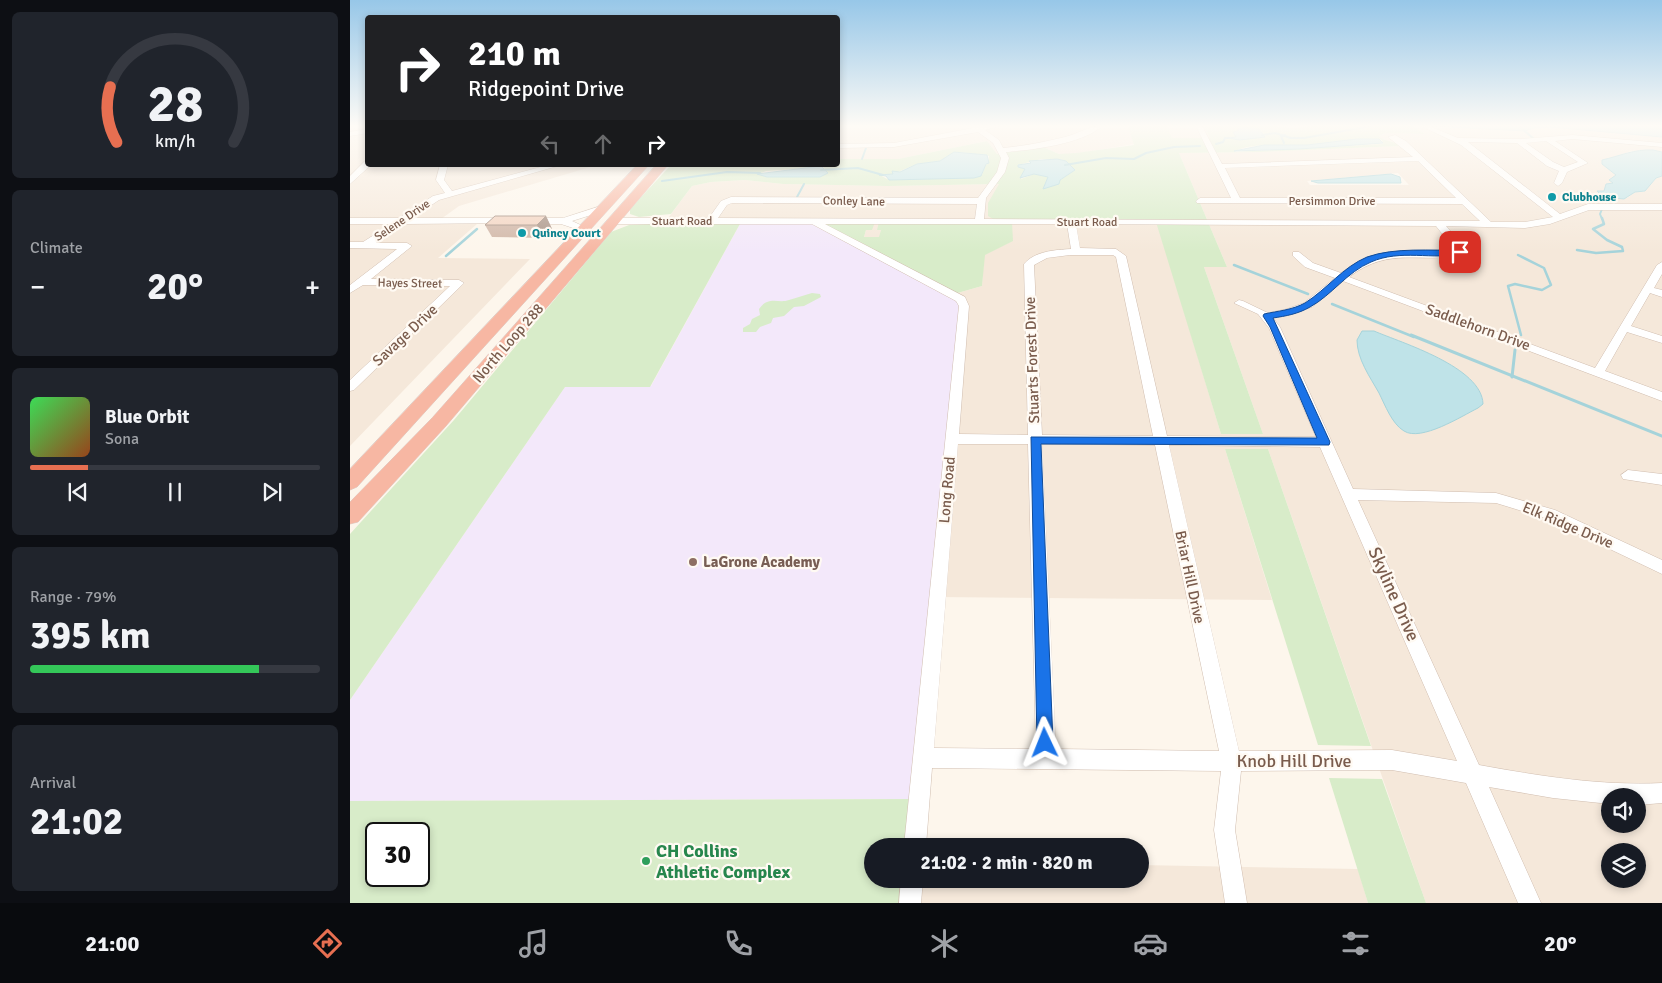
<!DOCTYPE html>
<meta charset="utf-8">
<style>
body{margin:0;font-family:Signika,sans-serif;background:#20242c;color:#f1f3f6;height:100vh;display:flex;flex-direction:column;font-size:19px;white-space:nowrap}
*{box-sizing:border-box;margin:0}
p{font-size:16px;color:#9ea1a6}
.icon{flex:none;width:28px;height:28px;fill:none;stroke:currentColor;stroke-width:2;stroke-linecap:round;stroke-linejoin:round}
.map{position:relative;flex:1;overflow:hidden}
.details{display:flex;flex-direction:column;gap:12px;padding:12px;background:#0d0f14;width:350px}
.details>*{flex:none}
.banner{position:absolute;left:15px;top:15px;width:475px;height:152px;border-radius:5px;box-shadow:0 2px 8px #0003;background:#202124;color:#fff;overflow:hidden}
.fabs{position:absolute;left:1251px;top:788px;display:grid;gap:10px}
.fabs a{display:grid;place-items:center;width:45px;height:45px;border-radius:50%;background:#171b24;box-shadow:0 2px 8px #0003;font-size:25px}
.speed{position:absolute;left:15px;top:822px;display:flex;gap:10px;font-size:25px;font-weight:700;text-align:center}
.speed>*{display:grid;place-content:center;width:65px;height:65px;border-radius:50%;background:#171b24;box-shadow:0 2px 8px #0003;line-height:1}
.speed .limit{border:2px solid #111;border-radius:8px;background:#fff;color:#111}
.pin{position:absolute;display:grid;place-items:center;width:42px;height:42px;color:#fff;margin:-21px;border-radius:10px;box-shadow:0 2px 8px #0006}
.me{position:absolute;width:55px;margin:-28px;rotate:358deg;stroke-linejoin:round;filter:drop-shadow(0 0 4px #0008)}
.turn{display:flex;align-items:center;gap:18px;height:105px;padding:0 20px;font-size:22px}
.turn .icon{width:65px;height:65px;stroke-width:2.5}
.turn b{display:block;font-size:35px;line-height:42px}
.lanes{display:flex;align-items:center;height:48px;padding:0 20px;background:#0003;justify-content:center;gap:25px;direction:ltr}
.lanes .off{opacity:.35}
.big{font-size:38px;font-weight:700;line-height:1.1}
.details .card{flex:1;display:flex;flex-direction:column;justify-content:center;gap:8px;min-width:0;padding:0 18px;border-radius:8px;background:#20242c}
.details .dial{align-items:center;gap:0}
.dial svg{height:130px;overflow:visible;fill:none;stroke:#363941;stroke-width:7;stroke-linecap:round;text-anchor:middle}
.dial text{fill:#f1f3f6;stroke:none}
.song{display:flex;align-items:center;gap:15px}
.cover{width:60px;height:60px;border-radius:8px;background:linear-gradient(135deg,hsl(130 70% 55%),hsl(20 70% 35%))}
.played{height:5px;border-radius:2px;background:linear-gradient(90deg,#e76f51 20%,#363941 20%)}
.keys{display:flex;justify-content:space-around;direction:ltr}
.heat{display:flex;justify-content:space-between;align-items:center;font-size:28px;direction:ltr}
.charge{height:8px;border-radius:4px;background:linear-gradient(90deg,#34c759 79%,#363941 0)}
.trip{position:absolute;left:514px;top:838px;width:285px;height:50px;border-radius:25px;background:#171b24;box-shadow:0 2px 8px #0003;font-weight:700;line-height:50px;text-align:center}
.tabs{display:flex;height:80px;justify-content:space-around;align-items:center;background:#090b0e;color:#9ea1a6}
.tabs .icon{width:35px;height:35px}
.tabs .active{color:#e76f51}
.tabs b{font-size:22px;color:#f1f3f6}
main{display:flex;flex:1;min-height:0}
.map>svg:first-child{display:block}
</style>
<main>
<section class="details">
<div class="card dial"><svg viewBox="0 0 100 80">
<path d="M14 69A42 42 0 1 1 86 69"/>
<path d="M14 69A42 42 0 0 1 10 35" stroke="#e76f51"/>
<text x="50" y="56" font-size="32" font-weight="700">28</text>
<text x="50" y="72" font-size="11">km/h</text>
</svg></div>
<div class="card"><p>Climate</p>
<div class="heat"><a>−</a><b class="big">20°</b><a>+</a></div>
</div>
<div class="card">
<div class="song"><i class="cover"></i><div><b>Blue Orbit</b><p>Sona</p></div></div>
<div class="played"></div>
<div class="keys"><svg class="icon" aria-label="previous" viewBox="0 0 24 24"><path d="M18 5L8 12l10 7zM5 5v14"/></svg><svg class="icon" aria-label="pause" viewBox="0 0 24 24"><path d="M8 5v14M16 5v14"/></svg><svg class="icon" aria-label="next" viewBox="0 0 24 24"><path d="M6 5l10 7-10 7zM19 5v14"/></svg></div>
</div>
<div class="card"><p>Range · 79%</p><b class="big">395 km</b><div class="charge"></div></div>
<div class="card"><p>Arrival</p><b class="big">21:02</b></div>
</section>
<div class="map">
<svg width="1312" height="903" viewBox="0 0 1312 903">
<rect width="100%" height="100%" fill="#fdf6ec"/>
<g fill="#f5e8da" fill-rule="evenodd">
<polygon points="0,126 17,126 18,165 247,165 109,206 91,219 0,218"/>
<polygon points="488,126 778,126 784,144 724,154 709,154 693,147 647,154 637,141 548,159 488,159"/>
<polygon points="817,126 854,126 860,138 822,138"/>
<path d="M1066,126L1175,131L1183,128L1201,127L1312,137V152L1281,151L1263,158L1253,160L1252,164L1267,176L1259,180L1262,183L1256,184L1254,191L1247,192L1250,194L1247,196L1277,198L1285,192H1294L1306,178L1312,176V903H1076L918,449H875L922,600L587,597L604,294L632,286L634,255L662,241V222L527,230H531L530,237H514L516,230L316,221L342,186L361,182L395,180L433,184L538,186L649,184L643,219H710L711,222H807L871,434H913L854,267H877L829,153L910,152L1049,146L1046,142L1032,139L1029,136L1035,133L1075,134ZM1048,173L1059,185H960L957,181ZM1260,796H1288V824H1260ZM1260,851H1288V879H1260Z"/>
<polygon points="0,221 127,224 88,258 180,259 0,446"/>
<polygon points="790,865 1008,869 1018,903 560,903 562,879 790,879"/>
</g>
<polygon fill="#f3e8fa" points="391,222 464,222 611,299 570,799 0,801 0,700 215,387 301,386"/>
<g fill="#d8ecc9" fill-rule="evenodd">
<path d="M778,126H817L822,138H860L854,126H927L943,128L962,126H1063L1075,134L1035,133L1029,136C1034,142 1044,140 1050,146L910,152L829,153L877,267H854L913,434H871L806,222H711L710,219H643L638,216V203L649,184L538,186L433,184L395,180L361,182L342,186L321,214L289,217L280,214V209L321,165H488V159H548L637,141L647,154L693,147L709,154L726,153L784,145ZM889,127L909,129L916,136L909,138H885L886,136L883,132L888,131ZM1007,139H1029L1032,140L1033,144L884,152C902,141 940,147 961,145C976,144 992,141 1007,139ZM610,152L639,156L638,163L635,166L632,175L624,178L539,180L530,175L543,174L567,164L590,161ZM691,159L713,160L725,170L710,180L709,184L693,189L699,177L684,174L671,179L675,169L668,165ZM473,167L478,173L417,177L409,174L416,171Z"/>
<polygon points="362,221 391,222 300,387 215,387 0,700 0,534 104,420 261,232 279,225"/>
<polygon points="464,222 525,222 522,230 516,230 514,237 529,237 531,230 527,230 529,222 662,222 663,241 635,255 632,286 604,294"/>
<path d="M462,293L470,294L471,297L454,306L444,307L434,316L423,318L421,323L410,327L406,332H393V328L400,324L402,319L410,315L409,309C419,295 428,304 439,300C447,298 454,295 462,293Z"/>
<polygon points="875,449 918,449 1021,746 968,745"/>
<polygon points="979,778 1032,779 1076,903 1018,903"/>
<path d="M570,799L565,846H522V879H562L560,903H0V801ZM26,834H69V876H26Z"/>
</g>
<g fill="#bfe3e8" stroke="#a5d3da">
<polygon points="1083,126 1312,126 1312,137 1201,127 1183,128 1175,131"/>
<polygon points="891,127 909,129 915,137 890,140 878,138 886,137 883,132 888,131 888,129"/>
<polygon points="1007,139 1029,139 1033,143 949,149 884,151 914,145 957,145"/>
<path d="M1303,150L1312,152V176L1306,178L1295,191L1285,192L1274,199L1243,196L1250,194L1247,191H1254L1256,184L1263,183L1259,180L1266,175L1252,164V160C1270,156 1284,149 1303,150Z"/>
<polygon points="604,152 637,155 639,163 636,164 631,176 624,178 539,180 536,176 529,175 543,174 542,171 550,172 567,164 590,161"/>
<polygon points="707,159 716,161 725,170 710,180 709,184 693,189 698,177 684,174 670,178 675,169 668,167 668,165 681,163 679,161"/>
<polygon points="471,166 478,173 470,177 417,177 407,174"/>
<polygon points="1041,174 1050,177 1051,183 968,183 961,181"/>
<path d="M1012,331H1024C1052,343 1132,367 1133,404L1128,408C1112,416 1071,442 1054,431C1042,424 1035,405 1029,393C1020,377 1007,359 1007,340Z"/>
</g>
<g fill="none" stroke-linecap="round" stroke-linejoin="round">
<g stroke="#a5d3da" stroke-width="2">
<polyline points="1078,126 1082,126"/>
<polyline points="1169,126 1184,139"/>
<polyline points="912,135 925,133 941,138 954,138 1021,126"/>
<polyline points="934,143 931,136 935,135"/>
<polyline points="866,144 873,142 875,138 881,138"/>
<polyline points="512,159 516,148"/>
<polyline points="715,165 756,158 784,159 796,153 824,147 850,146"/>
<polyline points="471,170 508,168 533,175"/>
<polyline points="312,181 377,172 410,173"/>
<polyline points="447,197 454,184"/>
<polyline points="1252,209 1250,214 1252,219"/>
</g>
<g stroke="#a5d3da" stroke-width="2.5">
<polyline points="1227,250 1246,253 1273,251 1272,247 1257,240 1243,229 1254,224 1252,218"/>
<polyline points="1168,255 1194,268 1201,285 1192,290 1165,284 1158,286 1171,335"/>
<polyline points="96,256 127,229"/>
<polyline points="884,265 958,294"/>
<polyline points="982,304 1064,337"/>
</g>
<g stroke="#a5d3da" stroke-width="3">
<polyline points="1061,335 1312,436"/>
<polyline points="1162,377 1165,350"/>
</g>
<g stroke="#d1beb0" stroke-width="1">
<g id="minor">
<path d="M622,126H649L635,130L649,140L653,148C674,146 695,142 715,137C727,134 741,125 752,126C733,144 681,150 656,152L659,158L655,172L636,198L634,219L1130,221L1112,204L847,203L846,201L850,198H881L846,126H852L872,164L1063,157L1038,137L1045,135L1056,141L1141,222H1175L1203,217L1111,145L1071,126H1079L1108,138L1172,139L1222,135L1312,143V147L1222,139L1205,141L1238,163L1217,172L1212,183L1208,186L1204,183L1209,171L1197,166L1167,143L1118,142L1210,214L1238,204H1312V210H1239L1200,224L1175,228L1096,226L1115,248L1113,254C1069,265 1041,245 999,277L1245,368L1307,265L1312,262V274L1304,288L1312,290V297L1300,293L1281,326L1312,336V343L1277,332L1255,371L1312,392V401L993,281L962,307L923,318L930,327L1003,489L1146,493L1205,510L1312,560V574L1195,518L1146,503L1008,500L1129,765C1190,776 1250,786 1312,783V803L1288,805V796H1260V804L1203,798L1139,787L1191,903H1168L1116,783L1042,770L891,771L885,830L897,903H875L864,830L871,771L582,768L576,846H554L609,306L606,301L462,224H264L259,221L264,218H359L371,201L381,197L628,198L647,172L651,158L643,143L628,132L544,147L488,148V144L544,143L623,128ZM1196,141L1228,162L1214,167L1203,162L1176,143ZM1068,161L1106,198H890L875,168ZM382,203L627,204L625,219L368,218L377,205ZM475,224H717L721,249C705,250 685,251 674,264L678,435L609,434L619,306L615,297ZM726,224L1086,226L1105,250C1059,257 1033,241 991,273L963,263L949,252H943V256L955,267L985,278L954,303L937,309L918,313L893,301L889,300L884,303L908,314L919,328L966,437L817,436L776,256L766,249L730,248ZM720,255H763L766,257L803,436L692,435L684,265L697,258ZM608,444H678L686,749L584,748ZM692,444L805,445L869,751L706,749ZM819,445L970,447L1107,761L1042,750L889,751Z"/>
<polygon points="18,129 18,133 0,136 0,132"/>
<polygon points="15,161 18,161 18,165 21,165 0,184 0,176"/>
<polygon points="90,165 98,165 94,180 102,191 198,165 211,165 89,200 62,218 157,218 160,219 160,223 54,224 26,243 57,243 62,246 21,279 109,280 114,283 4,390 0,391 0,380 100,286 13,285 0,293 0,285 47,249 0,248 0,242 13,242 41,224 0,224 0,218 49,218 83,196 95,193 86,180"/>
<polygon points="254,205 258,208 257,210 222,221 235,227 236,233 231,236 228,235 226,229 211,224 181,224 176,221 181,218 213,218"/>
<polygon points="1278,470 1312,474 1312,485 1273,479 1271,475"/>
<polygon points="551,879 573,879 571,903 549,903"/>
</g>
</g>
<g stroke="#dad1cd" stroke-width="1">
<g id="highway">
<polygon points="287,165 299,165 7,487 0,490 0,469"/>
<polygon points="306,165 318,165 96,426 8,522 0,524 0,502 82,418"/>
</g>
</g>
<use href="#minor" fill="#fff" fill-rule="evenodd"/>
<use href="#highway" fill="#f7b7a3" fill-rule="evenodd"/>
</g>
<polygon fill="#d1b7a8" points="196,216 202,229 193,238 142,237 135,225"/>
<polygon fill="#aa9588" points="196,216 202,229 193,238 187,225"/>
<polygon fill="#f3d5c3" stroke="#aa9588" points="145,216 196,216 187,225 135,225"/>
<linearGradient id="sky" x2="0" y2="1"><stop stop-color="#97c7e8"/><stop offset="0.5" stop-color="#fefbf6"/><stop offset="1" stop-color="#fefbf6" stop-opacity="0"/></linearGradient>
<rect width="1312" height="252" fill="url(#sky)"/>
<path fill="#1a73e8" stroke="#114b97" d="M1110,250L1114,252L1113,254C1083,260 1050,249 1021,262C997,272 982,295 960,307C948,314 936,316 923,318L980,442L979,445L691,444L703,743L701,749L695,751L690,749L687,743L681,437L967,438L920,327L913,316L914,314C928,311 942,310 955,303C977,289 993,267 1017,257C1045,247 1081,251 1110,250Z"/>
<g fill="#0f9aa8" stroke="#fffaf3" stroke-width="2">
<circle cx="1202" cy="197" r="5"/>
<circle cx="172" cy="233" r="5"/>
</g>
<circle fill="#8d6e63" stroke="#fffaf3" stroke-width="2" cx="343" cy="562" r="5"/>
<circle fill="#2e9e5b" stroke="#fffaf3" stroke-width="2" cx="296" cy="861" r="5"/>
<g text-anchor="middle" stroke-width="4.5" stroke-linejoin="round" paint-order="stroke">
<g font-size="12" font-weight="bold" fill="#0d838f" stroke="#fffaf3" text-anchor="start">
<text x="1212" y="201">Clubhouse</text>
<text x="182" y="237">Quincy Court</text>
</g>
<g font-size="12" fill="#7a5c4d" stroke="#fffaf3">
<text transform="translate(504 201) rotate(1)" y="4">Conley Lane</text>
<text x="982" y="205">Persimmon Drive</text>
<text transform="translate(52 220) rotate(-34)" y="4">Selene Drive</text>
<text x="332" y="225">Stuart Road</text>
<text x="737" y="226">Stuart Road</text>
<text transform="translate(60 283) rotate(1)" y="4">Hayes Street</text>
</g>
<g font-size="15" fill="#7a5c4d" stroke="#fffaf3">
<text transform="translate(1128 327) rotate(20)" y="5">Saddlehorn Drive</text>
<text transform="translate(55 335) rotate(-43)" y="5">Savage Drive</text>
<text transform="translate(158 343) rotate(-49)" y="5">North Loop 288</text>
<text transform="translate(682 360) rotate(-92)" y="5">Stuarts Forest Drive</text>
<text transform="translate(597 490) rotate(-85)" y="5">Long Road</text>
<text transform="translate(1218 525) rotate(23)" y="5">Elk Ridge Drive</text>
<text transform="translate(840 577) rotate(78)" y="5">Briar Hill Drive</text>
</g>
<g font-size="15" font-weight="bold" fill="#785e54" stroke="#fffaf3" text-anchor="start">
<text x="353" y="567">LaGrone Academy</text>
</g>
<g font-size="18" fill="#7a5c4d" stroke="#fffaf3">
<text transform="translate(1044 594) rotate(66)" y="6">Skyline Drive</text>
<text x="944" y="767">Knob Hill Drive</text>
</g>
<g font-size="18" font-weight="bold" fill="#27864d" stroke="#fffaf3" text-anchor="start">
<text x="306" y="857">CH Collins<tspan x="306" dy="21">Athletic Complex</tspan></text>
</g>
</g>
</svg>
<div class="fabs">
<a><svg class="icon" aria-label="sound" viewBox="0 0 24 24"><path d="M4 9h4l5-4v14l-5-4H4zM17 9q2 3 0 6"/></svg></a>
<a><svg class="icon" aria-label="layers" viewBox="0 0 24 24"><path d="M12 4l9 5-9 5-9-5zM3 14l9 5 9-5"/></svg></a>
</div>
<div class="speed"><div class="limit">30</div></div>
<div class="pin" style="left:1110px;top:252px;background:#d93025"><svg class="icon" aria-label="arrive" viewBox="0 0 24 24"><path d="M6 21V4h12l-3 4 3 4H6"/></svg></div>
<svg class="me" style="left:695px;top:743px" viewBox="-20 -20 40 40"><path d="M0-17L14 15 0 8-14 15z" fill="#1a73e8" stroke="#fff" stroke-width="4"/></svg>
<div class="trip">21:02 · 2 min · 820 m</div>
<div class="banner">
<div class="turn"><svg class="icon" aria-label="right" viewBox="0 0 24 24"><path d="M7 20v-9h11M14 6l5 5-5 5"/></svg><div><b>210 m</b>Ridgepoint Drive</div></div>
<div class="lanes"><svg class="icon off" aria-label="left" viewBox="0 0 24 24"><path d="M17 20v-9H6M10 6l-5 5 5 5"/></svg><svg class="icon off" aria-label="ahead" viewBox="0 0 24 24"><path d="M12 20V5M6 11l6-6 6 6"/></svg><svg class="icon" aria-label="right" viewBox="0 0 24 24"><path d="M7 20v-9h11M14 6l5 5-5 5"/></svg></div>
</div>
</div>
</main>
<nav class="tabs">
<b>21:00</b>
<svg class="icon active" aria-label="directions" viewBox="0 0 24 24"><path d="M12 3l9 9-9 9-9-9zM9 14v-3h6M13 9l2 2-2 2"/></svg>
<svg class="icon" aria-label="music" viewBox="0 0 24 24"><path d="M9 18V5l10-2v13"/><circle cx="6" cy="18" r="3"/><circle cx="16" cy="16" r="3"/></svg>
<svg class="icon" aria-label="phone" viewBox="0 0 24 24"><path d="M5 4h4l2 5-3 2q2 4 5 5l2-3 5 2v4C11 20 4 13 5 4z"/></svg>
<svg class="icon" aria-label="climate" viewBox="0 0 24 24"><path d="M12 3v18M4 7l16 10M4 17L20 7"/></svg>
<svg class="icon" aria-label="car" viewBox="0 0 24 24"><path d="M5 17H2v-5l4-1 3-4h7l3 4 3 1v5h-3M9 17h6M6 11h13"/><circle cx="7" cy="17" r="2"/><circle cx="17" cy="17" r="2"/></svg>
<svg class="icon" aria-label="filters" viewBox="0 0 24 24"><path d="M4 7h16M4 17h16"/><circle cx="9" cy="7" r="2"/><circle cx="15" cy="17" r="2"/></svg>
<b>20°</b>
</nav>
